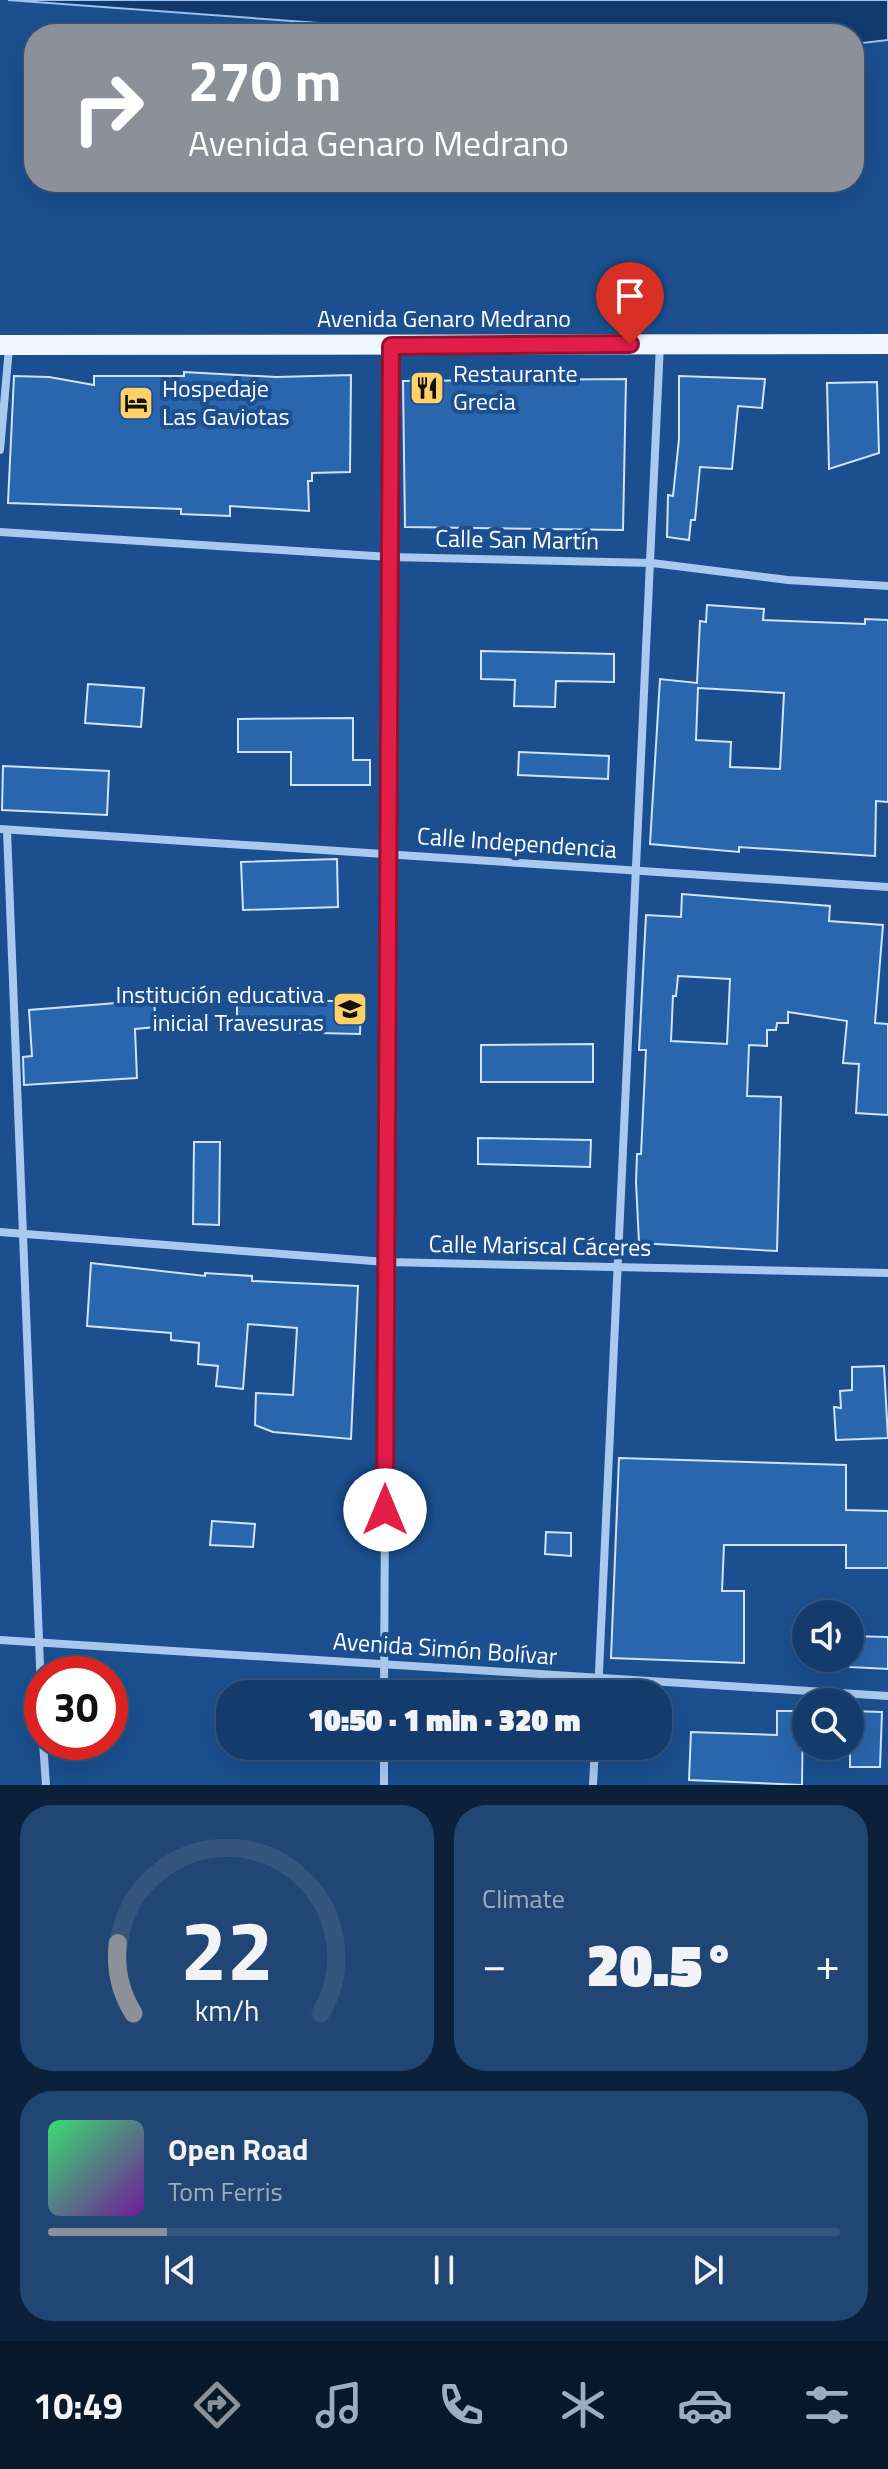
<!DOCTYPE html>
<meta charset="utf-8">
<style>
body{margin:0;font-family:"Titillium Web",sans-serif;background:#214673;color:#f1f3f6;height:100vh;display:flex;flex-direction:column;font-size:30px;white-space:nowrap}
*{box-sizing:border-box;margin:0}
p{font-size:26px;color:#9dadc1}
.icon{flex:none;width:44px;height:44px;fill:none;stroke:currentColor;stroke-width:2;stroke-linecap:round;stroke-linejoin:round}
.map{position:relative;height:1785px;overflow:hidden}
.drawer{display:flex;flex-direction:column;gap:20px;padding:20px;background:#0b203b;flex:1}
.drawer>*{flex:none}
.banner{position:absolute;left:24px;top:24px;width:840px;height:168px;border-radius:32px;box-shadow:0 8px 32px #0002,0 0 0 2px #33557e;background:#8c9099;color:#fff;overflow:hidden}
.fabs{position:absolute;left:792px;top:1600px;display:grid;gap:16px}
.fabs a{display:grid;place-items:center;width:72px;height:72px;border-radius:50%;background:#143b6b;box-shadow:0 8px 32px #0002,0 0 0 2px #33557e;font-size:40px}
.speed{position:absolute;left:24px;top:1656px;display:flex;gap:16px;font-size:40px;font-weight:700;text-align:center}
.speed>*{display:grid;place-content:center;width:104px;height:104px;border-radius:50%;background:#143b6b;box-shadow:0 8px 32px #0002,0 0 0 2px #33557e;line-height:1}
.speed .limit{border:12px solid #d22;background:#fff;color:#111}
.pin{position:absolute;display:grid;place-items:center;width:68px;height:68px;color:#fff;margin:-82px -34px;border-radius:50% 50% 50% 0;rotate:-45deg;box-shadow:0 0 8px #0007}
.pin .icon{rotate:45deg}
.me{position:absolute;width:88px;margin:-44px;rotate:0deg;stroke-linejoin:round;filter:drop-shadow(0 0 6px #0008)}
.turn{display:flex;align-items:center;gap:28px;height:168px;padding:0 32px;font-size:36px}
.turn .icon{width:104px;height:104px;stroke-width:2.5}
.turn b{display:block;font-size:56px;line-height:68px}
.big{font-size:60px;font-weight:800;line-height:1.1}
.drawer .card{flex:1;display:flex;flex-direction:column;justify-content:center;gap:12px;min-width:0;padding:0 28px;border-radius:32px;background:#214673}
.drawer .dial{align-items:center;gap:0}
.dial svg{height:208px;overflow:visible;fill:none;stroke:#33557e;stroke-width:7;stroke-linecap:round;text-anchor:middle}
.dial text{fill:#f1f3f6;stroke:none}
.song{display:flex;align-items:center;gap:24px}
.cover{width:96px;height:96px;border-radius:12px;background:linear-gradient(135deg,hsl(140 70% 55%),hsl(280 70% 35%))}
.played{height:8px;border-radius:4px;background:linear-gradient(90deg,#8c9099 15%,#33557e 15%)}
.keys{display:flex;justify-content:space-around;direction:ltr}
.heat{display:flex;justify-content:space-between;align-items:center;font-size:44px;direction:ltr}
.drawer .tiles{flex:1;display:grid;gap:20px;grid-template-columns:1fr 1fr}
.card:last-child{grid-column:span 2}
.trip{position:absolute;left:216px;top:1680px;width:456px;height:80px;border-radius:32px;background:#143b6b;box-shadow:0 8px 32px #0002,0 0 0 2px #33557e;font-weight:800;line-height:80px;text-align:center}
.tabs{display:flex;height:128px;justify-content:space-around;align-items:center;background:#08182b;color:#9dadc1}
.tabs .icon{width:56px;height:56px}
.tabs .current{color:#8c9099}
.tabs b{font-size:36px;color:#f1f3f6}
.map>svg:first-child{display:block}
</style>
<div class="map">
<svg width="888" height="1785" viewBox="0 0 888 1785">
<rect width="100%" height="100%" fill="#1b4f8f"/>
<polygon fill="#123a6d" stroke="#9cc4f0" stroke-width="2" points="8,0 888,0 888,40 854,44 854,34 468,34"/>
<g fill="#2a66ad" stroke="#cfe3fa" stroke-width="2" fill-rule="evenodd">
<polygon points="184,372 276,377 351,375 350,472 312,473 312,481 308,481 309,511 230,506 230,516 181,514 181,509 8,503 14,376 49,377 94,385 94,376 184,376"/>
<polygon points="679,376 765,379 762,408 738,406 732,469 700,467 695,520 691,520 689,540 667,537 668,495 673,496 679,439"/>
<polygon points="626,379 623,530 405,527 403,381"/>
<polygon points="877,382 879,453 829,469 827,383"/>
<path d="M707,605L764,609L763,620L865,624V619L888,620V802L876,801L875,856L739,847V852L650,844L660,679L697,683L700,621L706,622ZM698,688L784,693L780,769L730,767L731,742L696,740Z"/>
<polygon points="481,651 614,654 614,682 556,681 555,707 514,706 515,680 481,679"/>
<polygon points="88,684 144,688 141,727 85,723"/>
<polygon points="353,718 353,760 370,760 370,785 291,785 291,752 238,752 238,719"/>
<polygon points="519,752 609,756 608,779 518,775"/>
<polygon points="3,766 109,771 107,815 2,810"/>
<polygon points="337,859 338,907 243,910 241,862"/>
<path d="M682,894L830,906L829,921L883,925L875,1023L888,1024V1115L856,1113L859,1064L843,1063L847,1021L788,1012V1023H777L776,1030H767V1046L749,1045L747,1096L781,1097L777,1251L639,1243L636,1182L637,1154H641L646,1050H639L646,915L681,917ZM678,976L730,979L727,1044L671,1041L673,996H676Z"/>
<polygon points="237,998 361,1002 360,1034 237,1031"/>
<polygon points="154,1000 156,1027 135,1029 137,1078 24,1085 23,1057 32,1056 29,1010"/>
<polygon points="593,1044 593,1082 481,1082 481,1045"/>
<polygon points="478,1138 591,1140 590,1167 478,1164"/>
<polygon points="194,1142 220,1142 219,1225 193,1224"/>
<polygon points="91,1263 205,1276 205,1273 252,1276 252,1281 358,1286 351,1439 273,1432 255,1425 256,1393 293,1395 297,1328 248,1324 243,1389 216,1386 218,1366 198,1364 199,1343 171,1340 171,1333 87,1326"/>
<polygon points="884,1366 888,1438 836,1440 834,1407 841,1408 840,1391 852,1390 852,1367"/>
<polygon points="619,1458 846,1465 846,1510 888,1511 888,1568 846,1568 846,1545 724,1545 722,1591 744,1591 744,1663 611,1658"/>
<polygon points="212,1521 255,1524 253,1547 210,1545"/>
<polygon points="546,1532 571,1533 571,1556 545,1554"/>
<polygon points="851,1636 888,1637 888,1669 850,1667"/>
<polygon points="777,1711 803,1711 802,1785 689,1780 691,1732 777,1735"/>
<polygon points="850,1711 882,1712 880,1767 850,1767"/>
</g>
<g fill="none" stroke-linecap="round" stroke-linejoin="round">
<g stroke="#a9c9ee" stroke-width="8">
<polyline points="0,450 9,348"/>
<polyline points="0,532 390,557 652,563 788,580 888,586"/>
<polyline points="0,829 888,887"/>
<polyline points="7,830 42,1716"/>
<polyline points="0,1232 386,1262 888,1273"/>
<polyline points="0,1640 888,1696"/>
<polyline points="384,1694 391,347"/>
<polyline points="598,1694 660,344"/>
<polyline points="43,1742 46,1785"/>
<polyline points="384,1785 384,1746"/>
<polyline points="593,1785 595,1746"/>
</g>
<polyline stroke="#f0f6ff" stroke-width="20" points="0,345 888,344"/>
</g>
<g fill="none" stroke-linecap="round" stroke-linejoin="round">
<g stroke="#92132f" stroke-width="20">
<polyline id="route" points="385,1510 391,346 630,344"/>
</g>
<use href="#route" stroke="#e11d48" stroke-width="14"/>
</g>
<defs>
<g id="restaurant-square" transform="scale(1.8)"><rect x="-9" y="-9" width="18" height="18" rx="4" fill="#ffd166" stroke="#1b4f8f"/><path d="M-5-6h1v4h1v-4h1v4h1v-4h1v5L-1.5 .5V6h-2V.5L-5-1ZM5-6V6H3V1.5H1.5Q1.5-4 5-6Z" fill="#111"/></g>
<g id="hotel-square" transform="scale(1.8)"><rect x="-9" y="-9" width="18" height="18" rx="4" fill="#ffd166" stroke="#1b4f8f"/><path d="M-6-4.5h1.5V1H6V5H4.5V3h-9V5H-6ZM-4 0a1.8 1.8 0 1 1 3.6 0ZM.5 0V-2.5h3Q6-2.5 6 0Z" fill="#111"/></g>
<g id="school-square" transform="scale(1.8)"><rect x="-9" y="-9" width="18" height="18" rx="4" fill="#ffd166" stroke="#1b4f8f"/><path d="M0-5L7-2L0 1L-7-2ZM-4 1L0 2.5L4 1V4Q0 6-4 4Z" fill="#111"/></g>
</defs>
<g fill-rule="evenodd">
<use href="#restaurant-square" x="427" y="388"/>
<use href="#hotel-square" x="136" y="403"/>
<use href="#school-square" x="350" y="1009"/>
</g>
<g text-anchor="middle" stroke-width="8" stroke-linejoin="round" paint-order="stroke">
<g font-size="24" fill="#fff" stroke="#1b4f8f">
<text x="444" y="327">Avenida Genaro Medrano</text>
<text transform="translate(517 540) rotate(1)" y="8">Calle San Martín</text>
<text transform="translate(517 843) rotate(4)" y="8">Calle Independencia</text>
<text transform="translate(540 1246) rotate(1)" y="8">Calle Mariscal Cáceres</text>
<text transform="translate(445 1649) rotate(4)" y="8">Avenida Simón Bolívar</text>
</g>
<g font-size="24" fill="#fff" stroke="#1b4f8f" text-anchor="start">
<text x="453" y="382">Restaurante<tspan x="453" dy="28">Grecia</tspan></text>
<text x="162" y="397">Hospedaje<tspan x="162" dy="28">Las Gaviotas</tspan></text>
<text x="324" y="1003" text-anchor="end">Institución educativa<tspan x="324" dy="28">inicial Travesuras</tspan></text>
</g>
</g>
</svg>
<div class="fabs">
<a><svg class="icon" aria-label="sound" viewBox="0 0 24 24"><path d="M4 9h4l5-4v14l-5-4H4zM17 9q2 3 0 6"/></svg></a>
<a><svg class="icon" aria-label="search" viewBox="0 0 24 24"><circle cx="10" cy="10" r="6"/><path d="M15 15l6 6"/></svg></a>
</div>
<div class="speed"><div class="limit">30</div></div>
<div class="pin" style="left:630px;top:344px;background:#d93025"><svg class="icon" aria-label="arrive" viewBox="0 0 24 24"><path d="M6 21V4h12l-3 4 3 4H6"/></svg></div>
<svg class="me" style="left:385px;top:1510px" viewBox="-20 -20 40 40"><circle r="19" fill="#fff"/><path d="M0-13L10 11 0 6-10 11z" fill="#e11d48"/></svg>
<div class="trip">10:50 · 1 min · 320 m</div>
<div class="banner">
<div class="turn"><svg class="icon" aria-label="right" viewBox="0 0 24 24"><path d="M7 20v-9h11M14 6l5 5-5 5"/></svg><div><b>270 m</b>Avenida Genaro Medrano</div></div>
</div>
</div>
<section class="drawer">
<div class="tiles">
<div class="card dial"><svg viewBox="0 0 100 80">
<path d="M14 69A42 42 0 1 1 86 69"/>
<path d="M14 69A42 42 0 0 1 8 42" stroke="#8c9099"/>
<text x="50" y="56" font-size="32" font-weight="700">22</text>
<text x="50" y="72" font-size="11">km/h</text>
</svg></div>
<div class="card"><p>Climate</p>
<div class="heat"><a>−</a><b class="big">20.5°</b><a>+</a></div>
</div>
<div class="card">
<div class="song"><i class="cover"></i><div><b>Open Road</b><p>Tom Ferris</p></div></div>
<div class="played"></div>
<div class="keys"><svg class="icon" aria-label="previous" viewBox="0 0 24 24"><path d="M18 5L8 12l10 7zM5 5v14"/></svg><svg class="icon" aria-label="pause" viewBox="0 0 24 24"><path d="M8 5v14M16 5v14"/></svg><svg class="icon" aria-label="next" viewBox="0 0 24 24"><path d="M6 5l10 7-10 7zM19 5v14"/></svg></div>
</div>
</div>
</section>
<nav class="tabs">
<b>10:49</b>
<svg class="icon current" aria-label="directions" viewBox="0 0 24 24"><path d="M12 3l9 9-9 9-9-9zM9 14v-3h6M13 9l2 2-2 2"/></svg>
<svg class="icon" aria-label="music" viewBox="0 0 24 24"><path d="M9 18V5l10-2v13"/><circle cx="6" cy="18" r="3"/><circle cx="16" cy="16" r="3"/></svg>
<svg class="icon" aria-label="phone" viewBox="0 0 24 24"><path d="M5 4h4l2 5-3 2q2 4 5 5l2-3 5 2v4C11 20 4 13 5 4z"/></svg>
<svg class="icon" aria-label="climate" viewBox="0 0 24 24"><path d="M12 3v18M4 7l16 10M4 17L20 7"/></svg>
<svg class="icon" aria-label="car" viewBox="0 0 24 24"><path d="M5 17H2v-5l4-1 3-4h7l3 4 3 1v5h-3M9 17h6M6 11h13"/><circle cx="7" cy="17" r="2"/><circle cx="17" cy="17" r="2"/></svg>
<svg class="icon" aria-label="filters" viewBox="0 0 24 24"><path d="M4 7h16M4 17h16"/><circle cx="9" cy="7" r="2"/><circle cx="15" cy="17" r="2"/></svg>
</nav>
